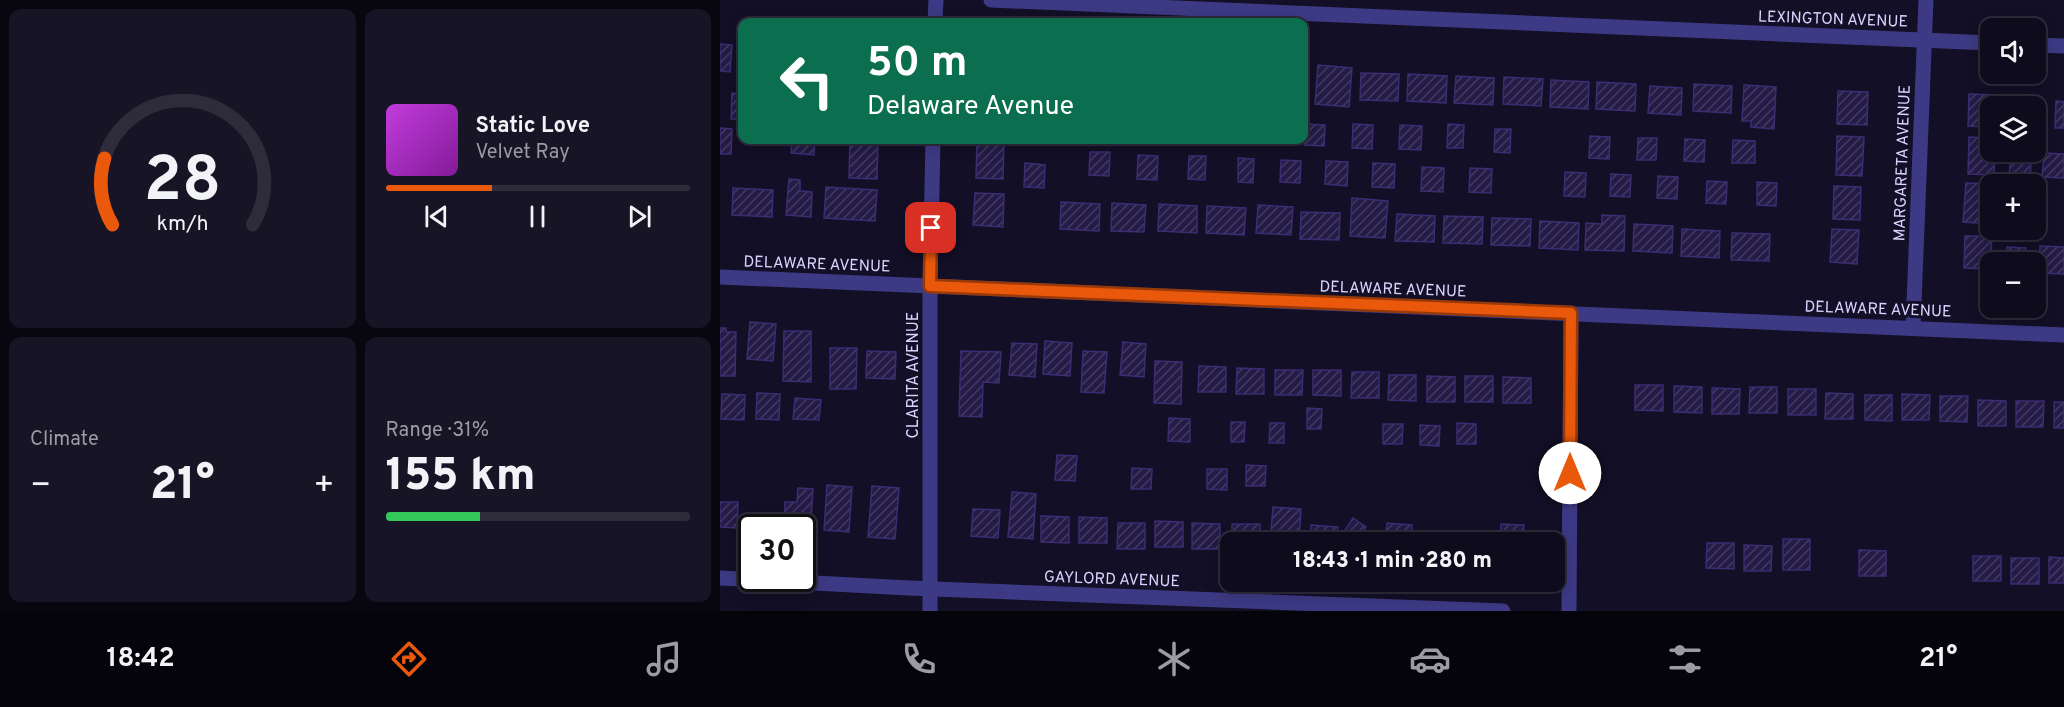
<!DOCTYPE html>
<meta charset="utf-8">
<style>
body{margin:0;font-family:Overpass,sans-serif;background:#171425;color:#f1f3f6;height:100vh;display:flex;flex-direction:column;font-size:22px;white-space:nowrap}
*{box-sizing:border-box;margin:0}
p{font-size:20px;color:#9b9ba3}
.icon{flex:none;width:33px;height:33px;fill:none;stroke:currentColor;stroke-width:2;stroke-linecap:round;stroke-linejoin:round}
.map{position:relative;flex:1;overflow:hidden}
.details{display:flex;flex-direction:column;gap:9px;padding:9px;background:#08060f;width:720px}
.details>*{flex:none}
.banner{position:absolute;left:18px;top:18px;width:570px;height:126px;border-radius:12px;box-shadow:0 3px 15px #0003,0 0 0 2px #2e2b3b;background:#0b6e4f;color:#fff;overflow:hidden}
.controls{position:absolute;left:1260px;top:18px;display:grid;gap:12px}
.controls a{display:grid;place-items:center;width:66px;height:66px;border-radius:12px;background:#0e0b1c;box-shadow:0 3px 15px #0003,0 0 0 2px #2e2b3b;font-size:30px}
.speed{position:absolute;left:18px;top:514px;display:flex;gap:12px;font-size:30px;font-weight:700;text-align:center}
.speed>*{display:grid;place-content:center;width:78px;height:78px;border-radius:50%;background:#0e0b1c;box-shadow:0 3px 15px #0003,0 0 0 2px #2e2b3b;line-height:1}
.speed .limit{border:3px solid #111;border-radius:9px;background:#fff;color:#111}
.pin{position:absolute;display:grid;place-items:center;width:51px;height:51px;color:#fff;margin:-26px;border-radius:12px;box-shadow:0 3px 9px #0006}
.me{position:absolute;width:66px;margin:-33px;rotate:0deg;stroke-linejoin:round;filter:drop-shadow(0 0 4px #0008)}
.turn{display:flex;align-items:center;gap:21px;height:126px;padding:0 30px;font-size:27px}
.turn .icon{width:78px;height:78px;stroke-width:2.5}
.turn b{display:block;font-size:42px;line-height:51px}
.big{font-size:45px;font-weight:800;line-height:1.1}
.details .card{flex:1;display:flex;flex-direction:column;justify-content:center;gap:9px;min-width:0;padding:0 21px;border-radius:12px;background:#171425}
.details .dial{align-items:center;gap:0}
.dial svg{height:156px;overflow:visible;fill:none;stroke:#2e2b3b;stroke-width:7;stroke-linecap:round;text-anchor:middle}
.dial text{fill:#f1f3f6;stroke:none}
.song{display:flex;align-items:center;gap:18px}
.cover{width:72px;height:72px;border-radius:9px;background:linear-gradient(135deg,hsl(290 70% 55%),hsl(290 70% 35%))}
.played{height:6px;border-radius:3px;background:linear-gradient(90deg,#ea580c 35%,#2e2b3b 35%)}
.keys{display:flex;justify-content:space-around;direction:ltr}
.heat{display:flex;justify-content:space-between;align-items:center;font-size:33px;direction:ltr}
.charge{height:9px;border-radius:4px;background:linear-gradient(90deg,#34c759 31%,#2e2b3b 0)}
.details .tiles{flex:1;display:grid;gap:9px;grid-template-columns:repeat(2,1fr)}
.trip{position:absolute;left:500px;top:532px;width:345px;height:60px;border-radius:12px;background:#0e0b1c;box-shadow:0 3px 15px #0003,0 0 0 2px #2e2b3b;font-weight:800;line-height:60px;text-align:center}
.dock{display:flex;height:96px;justify-content:space-around;align-items:center;background:#06040b;color:#9b9ba3}
.dock .icon{width:42px;height:42px}
.dock .selected{color:#ea580c}
.dock b{font-size:27px;color:#f1f3f6}
main{display:flex;flex:1;min-height:0}
.map>svg:first-child{display:block}
</style>
<main>
<section class="details">
<div class="tiles">
<div class="card dial"><svg viewBox="0 0 100 80">
<path d="M14 69A42 42 0 1 1 86 69"/>
<path d="M14 69A42 42 0 0 1 10 35" stroke="#ea580c"/>
<text x="50" y="56" font-size="32" font-weight="700">28</text>
<text x="50" y="72" font-size="11">km/h</text>
</svg></div>
<div class="card">
<div class="song"><i class="cover"></i><div><b>Static Love</b><p>Velvet Ray</p></div></div>
<div class="played"></div>
<div class="keys"><svg class="icon" aria-label="previous" viewBox="0 0 24 24"><path d="M18 5L8 12l10 7zM5 5v14"/></svg><svg class="icon" aria-label="pause" viewBox="0 0 24 24"><path d="M8 5v14M16 5v14"/></svg><svg class="icon" aria-label="next" viewBox="0 0 24 24"><path d="M6 5l10 7-10 7zM19 5v14"/></svg></div>
</div>
<div class="card"><p>Climate</p>
<div class="heat"><a>−</a><b class="big">21°</b><a>+</a></div>
</div>
<div class="card"><p>Range · 31%</p><b class="big">155 km</b><div class="charge"></div></div>
</div>
</section>
<div class="map">
<svg width="1344" height="611" viewBox="0 0 1344 611">
<defs>
<pattern id="building-hatch" width="6" height="6" patternUnits="userSpaceOnUse" patternTransform="scale(1.5)"><rect width="6" height="6" fill="#241b47"/><path d="M-1 1l2-2M0 6l6-6M5 7l2-2" fill="none" stroke="#433b63"/></pattern>
</defs>
<rect width="100%" height="100%" fill="#130f26"/>
<g fill="url(#building-hatch)" stroke="#3b2d73" stroke-width="1.5">
<polygon points="0,44 12,45 10,72 0,71"/>
<polygon points="598,65 632,68 629,107 595,104"/>
<polygon points="641,73 679,74 678,101 640,100"/>
<polygon points="688,74 727,76 726,103 687,101"/>
<polygon points="736,76 774,78 773,105 734,103"/>
<polygon points="784,77 823,79 821,106 783,104"/>
<polygon points="831,80 869,82 868,109 830,107"/>
<polygon points="877,82 916,84 915,111 876,109"/>
<polygon points="974,84 1012,86 1011,113 973,111"/>
<polygon points="1024,85 1056,87 1054,129 1031,127 1031,121 1022,121"/>
<polygon points="930,86 962,88 961,115 928,113"/>
<polygon points="1118,91 1148,92 1147,125 1117,124"/>
<polygon points="12,93 22,94 22,119 11,119"/>
<polygon points="1249,94 1279,95 1278,106 1270,106 1270,127 1248,126"/>
<polygon points="1336,101 1344,102 1344,128 1335,128"/>
<polygon points="585,124 605,125 604,146 584,145"/>
<polygon points="633,124 653,125 652,149 632,148"/>
<polygon points="728,124 744,125 743,148 727,148"/>
<polygon points="680,125 702,126 701,150 679,149"/>
<polygon points="0,128 12,129 11,154 0,154"/>
<polygon points="775,129 791,129 790,153 774,152"/>
<polygon points="870,136 890,137 889,159 869,158"/>
<polygon points="1117,136 1144,137 1142,176 1116,175"/>
<polygon points="1249,137 1270,138 1270,152 1275,152 1274,175 1248,174"/>
<polygon points="918,138 937,138 936,160 917,160"/>
<polygon points="965,139 985,140 984,162 964,161"/>
<polygon points="72,140 95,140 94,155 71,153"/>
<polygon points="130,140 158,140 157,179 129,178"/>
<polygon points="1013,140 1035,141 1035,163 1012,163"/>
<polygon points="257,142 284,143 283,179 256,178"/>
<polygon points="370,152 390,152 389,176 369,175"/>
<polygon points="1324,153 1344,154 1344,178 1322,177"/>
<polygon points="418,155 438,156 437,180 417,179"/>
<polygon points="469,156 486,156 485,180 468,179"/>
<polygon points="518,158 534,159 533,183 518,182"/>
<polygon points="1290,159 1311,160 1310,184 1289,183"/>
<polygon points="561,160 581,161 580,183 560,182"/>
<polygon points="606,161 628,162 627,186 605,184"/>
<polygon points="305,163 325,165 324,188 304,187"/>
<polygon points="653,163 675,164 674,188 652,187"/>
<polygon points="702,167 724,168 723,192 701,191"/>
<polygon points="750,168 772,169 771,193 749,192"/>
<polygon points="845,172 866,173 865,197 844,196"/>
<polygon points="891,174 911,175 910,197 890,196"/>
<polygon points="938,176 958,177 957,199 937,198"/>
<polygon points="69,179 80,180 80,191 92,192 91,217 66,215"/>
<polygon points="987,181 1007,182 1006,204 986,203"/>
<polygon points="1037,182 1057,183 1056,206 1037,205"/>
<polygon points="1246,183 1272,184 1270,184 1270,224 1243,222"/>
<polygon points="1114,186 1141,187 1140,220 1113,219"/>
<polygon points="106,187 157,190 155,221 104,218"/>
<polygon points="13,188 53,190 52,217 12,215"/>
<polygon points="255,193 284,194 283,227 253,225"/>
<polygon points="632,198 668,201 665,238 630,236"/>
<polygon points="341,202 380,204 379,231 340,229"/>
<polygon points="392,203 426,205 424,232 391,231"/>
<polygon points="439,204 477,206 477,233 438,231"/>
<polygon points="538,205 573,207 571,235 536,233"/>
<polygon points="487,206 526,208 524,235 486,233"/>
<polygon points="581,212 620,213 619,240 580,239"/>
<polygon points="677,214 715,216 714,242 675,241"/>
<polygon points="882,215 905,216 904,251 865,250 866,223 882,224"/>
<polygon points="724,216 763,217 762,244 723,243"/>
<polygon points="772,218 811,219 810,246 771,245"/>
<polygon points="820,221 859,223 858,250 819,248"/>
<polygon points="914,224 953,226 952,253 913,251"/>
<polygon points="962,229 1000,231 999,258 961,256"/>
<polygon points="1112,229 1139,230 1137,264 1110,262"/>
<polygon points="1012,233 1050,234 1049,261 1011,260"/>
<polygon points="1245,236 1272,236 1270,269 1244,268"/>
<polygon points="1320,246 1344,247 1344,274 1319,273"/>
<polygon points="1287,247 1306,248 1305,262 1286,262"/>
<polygon points="30,322 56,324 53,361 27,359"/>
<polygon points="0,328 6,328 6,332 16,332 15,376 0,376"/>
<polygon points="64,331 91,331 91,382 63,381"/>
<polygon points="325,341 352,343 350,376 323,374"/>
<polygon points="403,342 426,344 424,377 400,375"/>
<polygon points="292,343 317,344 315,377 289,375"/>
<polygon points="110,348 137,348 136,389 110,389"/>
<polygon points="147,351 176,352 175,379 146,378"/>
<polygon points="241,351 281,352 279,383 263,382 262,417 239,416"/>
<polygon points="363,351 387,352 384,393 361,392"/>
<polygon points="435,361 462,362 461,404 434,403"/>
<polygon points="479,366 506,367 506,392 478,392"/>
<polygon points="517,368 544,369 544,394 516,394"/>
<polygon points="555,370 583,370 582,395 555,395"/>
<polygon points="593,370 621,370 621,396 593,395"/>
<polygon points="632,372 659,372 659,398 631,398"/>
<polygon points="669,375 696,375 696,401 668,400"/>
<polygon points="707,376 735,377 735,402 707,402"/>
<rect x="745" y="376" width="28" height="26"/>
<polygon points="783,377 811,378 811,403 783,403"/>
<polygon points="915,385 943,385 943,411 915,410"/>
<polygon points="954,386 982,387 982,413 954,412"/>
<polygon points="1030,387 1057,387 1057,413 1029,413"/>
<polygon points="992,388 1020,389 1019,414 992,414"/>
<rect x="1068" y="389" width="28" height="26"/>
<polygon points="37,393 60,394 59,420 36,419"/>
<polygon points="1106,393 1133,394 1133,419 1105,419"/>
<polygon points="2,394 25,395 24,420 1,419"/>
<polygon points="1182,394 1210,395 1209,420 1182,420"/>
<polygon points="1145,395 1172,395 1172,421 1145,420"/>
<polygon points="1220,396 1248,396 1247,422 1220,421"/>
<polygon points="75,398 101,400 99,420 73,419"/>
<polygon points="1258,400 1286,401 1286,426 1258,426"/>
<polygon points="1296,401 1324,401 1323,427 1296,427"/>
<rect x="1334" y="402" width="10" height="26"/>
<polygon points="587,408 602,409 601,429 587,429"/>
<polygon points="449,418 470,419 470,442 448,441"/>
<polygon points="511,422 525,422 524,442 511,442"/>
<polygon points="550,423 564,423 564,443 549,443"/>
<polygon points="737,423 756,424 756,444 737,444"/>
<polygon points="663,424 683,424 682,444 663,444"/>
<polygon points="700,425 720,426 719,446 700,445"/>
<polygon points="337,455 357,456 355,481 335,480"/>
<polygon points="526,465 546,466 545,486 526,486"/>
<polygon points="412,468 432,469 431,489 411,489"/>
<polygon points="487,469 507,469 507,490 487,489"/>
<polygon points="107,485 132,487 129,532 104,530"/>
<polygon points="152,486 179,488 175,539 148,537"/>
<polygon points="78,488 93,489 90,535 82,535 82,528 64,528 65,502 77,502"/>
<polygon points="292,492 316,494 313,539 288,537"/>
<polygon points="0,502 18,502 17,528 0,527"/>
<polygon points="553,507 581,509 579,543 550,543"/>
<polygon points="253,509 280,510 278,538 251,536"/>
<polygon points="321,516 349,517 349,543 321,542"/>
<polygon points="359,517 387,518 387,543 359,543"/>
<polygon points="633,518 646,527 635,543 632,543 621,536"/>
<polygon points="435,521 463,522 463,547 435,547"/>
<polygon points="398,523 425,523 425,549 397,549"/>
<polygon points="472,523 500,524 500,549 472,549"/>
<polygon points="667,523 692,525 691,543 665,543"/>
<rect x="512" y="524" width="28" height="19"/>
<polygon points="781,524 804,525 803,543 780,543"/>
<polygon points="591,525 618,527 617,543 590,543"/>
<rect x="1063" y="539" width="27" height="31"/>
<polygon points="987,543 1014,543 1014,569 986,568"/>
<polygon points="1024,545 1052,546 1051,571 1024,571"/>
<polygon points="1139,550 1166,551 1166,576 1139,576"/>
<rect x="1253" y="556" width="28" height="25"/>
<polygon points="1329,557 1344,558 1344,583 1329,583"/>
<rect x="1291" y="558" width="28" height="26"/>
</g>
<g fill="none" stroke-linecap="round" stroke-linejoin="round">
<g stroke="#3d3a85" stroke-width="15">
<polyline points="271,0 1270,43"/>
<polyline points="215,22 216,0"/>
<polyline points="1316,45 1344,46"/>
<polyline points="0,277 1344,335"/>
<polyline points="1193,328 1206,0"/>
<polyline points="0,578 189,588 783,611"/>
<polyline points="210,611 210,286 213,140"/>
<polyline points="849,611 851,313"/>
</g>
</g>
<g fill="none" stroke-linecap="round" stroke-linejoin="round">
<g stroke="#983908" stroke-width="15">
<polyline id="route" points="211,228 210,286 851,313 850,473"/>
</g>
<use href="#route" stroke="#ea580c" stroke-width="10"/>
</g>
<g text-anchor="middle" stroke-width="6" stroke-linejoin="round" paint-order="stroke">
<g font-size="16" fill="#d9d4ff" stroke="#130f26">
<text transform="translate(1113 18) rotate(2)" y="6">LEXINGTON AVENUE</text>
<text transform="translate(1181 163) rotate(-88)" y="6">MARGARETA AVENUE</text>
<text transform="translate(97 263) rotate(2)" y="6">DELAWARE AVENUE</text>
<text transform="translate(673 288) rotate(2)" y="6">DELAWARE AVENUE</text>
<text transform="translate(1158 308) rotate(2)" y="6">DELAWARE AVENUE</text>
<text transform="translate(192 375) rotate(-90)" y="6">CLARITA AVENUE</text>
<text transform="translate(392 578) rotate(2)" y="6">GAYLORD AVENUE</text>
</g>
</g>
</svg>
<div class="controls">
<a><svg class="icon" aria-label="sound" viewBox="0 0 24 24"><path d="M4 9h4l5-4v14l-5-4H4zM17 9q2 3 0 6"/></svg></a>
<a><svg class="icon" aria-label="layers" viewBox="0 0 24 24"><path d="M12 4l9 5-9 5-9-5zM3 14l9 5 9-5"/></svg></a>
<a>+</a>
<a>−</a>
</div>
<div class="speed"><div class="limit">30</div></div>
<div class="pin" style="left:211px;top:228px;background:#d93025"><svg class="icon" aria-label="arrive" viewBox="0 0 24 24"><path d="M6 21V4h12l-3 4 3 4H6"/></svg></div>
<svg class="me" style="left:850px;top:473px" viewBox="-20 -20 40 40"><circle r="19" fill="#fff"/><path d="M0-13L10 11 0 6-10 11z" fill="#ea580c"/></svg>
<div class="trip">18:43 · 1 min · 280 m</div>
<div class="banner">
<div class="turn"><svg class="icon" aria-label="left" viewBox="0 0 24 24"><path d="M17 20v-9H6M10 6l-5 5 5 5"/></svg><div><b>50 m</b>Delaware Avenue</div></div>
</div>
</div>
</main>
<nav class="dock">
<b>18:42</b>
<svg class="icon selected" aria-label="directions" viewBox="0 0 24 24"><path d="M12 3l9 9-9 9-9-9zM9 14v-3h6M13 9l2 2-2 2"/></svg>
<svg class="icon" aria-label="music" viewBox="0 0 24 24"><path d="M9 18V5l10-2v13"/><circle cx="6" cy="18" r="3"/><circle cx="16" cy="16" r="3"/></svg>
<svg class="icon" aria-label="phone" viewBox="0 0 24 24"><path d="M5 4h4l2 5-3 2q2 4 5 5l2-3 5 2v4C11 20 4 13 5 4z"/></svg>
<svg class="icon" aria-label="climate" viewBox="0 0 24 24"><path d="M12 3v18M4 7l16 10M4 17L20 7"/></svg>
<svg class="icon" aria-label="car" viewBox="0 0 24 24"><path d="M5 17H2v-5l4-1 3-4h7l3 4 3 1v5h-3M9 17h6M6 11h13"/><circle cx="7" cy="17" r="2"/><circle cx="17" cy="17" r="2"/></svg>
<svg class="icon" aria-label="filters" viewBox="0 0 24 24"><path d="M4 7h16M4 17h16"/><circle cx="9" cy="7" r="2"/><circle cx="15" cy="17" r="2"/></svg>
<b>21°</b>
</nav>
